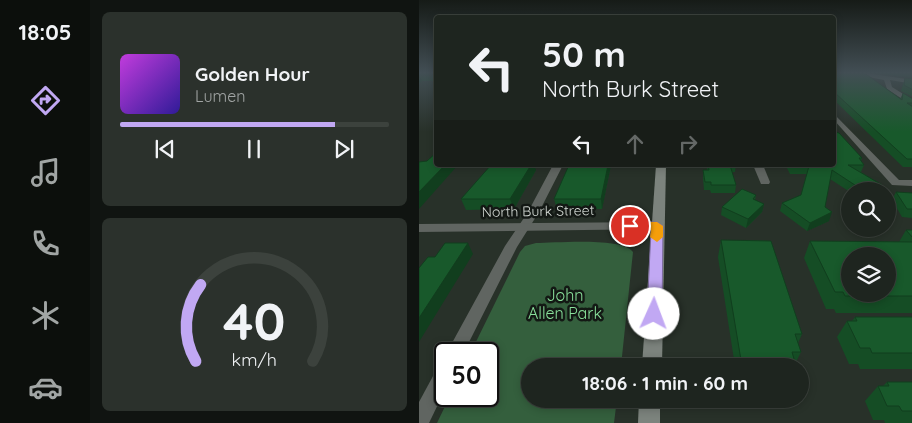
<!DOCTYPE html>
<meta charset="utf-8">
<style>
body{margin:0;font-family:Quicksand,sans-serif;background:#2b312c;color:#f1f3f6;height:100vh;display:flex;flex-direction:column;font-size:19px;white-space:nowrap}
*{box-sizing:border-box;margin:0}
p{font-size:16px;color:#a1a5a4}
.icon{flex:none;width:28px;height:28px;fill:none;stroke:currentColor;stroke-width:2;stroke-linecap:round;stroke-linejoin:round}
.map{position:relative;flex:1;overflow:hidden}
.sheet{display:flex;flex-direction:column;gap:12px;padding:12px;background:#101411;width:329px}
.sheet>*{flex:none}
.top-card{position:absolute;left:15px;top:15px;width:402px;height:152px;border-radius:5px;box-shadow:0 2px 8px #0003,0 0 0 1px #3c423d;background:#1e251f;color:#f1f3f6;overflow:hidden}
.fabs{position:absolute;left:422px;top:182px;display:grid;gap:10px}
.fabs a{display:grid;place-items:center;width:55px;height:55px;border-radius:50%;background:#1e251f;box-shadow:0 2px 8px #0003,0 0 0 1px #3c423d;font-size:25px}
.speed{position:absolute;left:15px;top:342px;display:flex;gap:10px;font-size:25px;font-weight:700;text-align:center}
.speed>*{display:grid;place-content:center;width:65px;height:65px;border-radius:50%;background:#1e251f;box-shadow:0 2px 8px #0003,0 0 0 1px #3c423d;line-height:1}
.speed .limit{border:2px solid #111;border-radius:8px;background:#fff;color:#111}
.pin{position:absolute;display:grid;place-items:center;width:42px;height:42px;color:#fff;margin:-21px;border:2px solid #fff;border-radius:50%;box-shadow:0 1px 5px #0007}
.me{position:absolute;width:55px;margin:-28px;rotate:2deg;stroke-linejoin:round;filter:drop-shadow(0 0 4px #0008)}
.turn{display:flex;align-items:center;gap:18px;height:105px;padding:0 25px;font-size:22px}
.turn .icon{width:65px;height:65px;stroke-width:2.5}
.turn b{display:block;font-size:35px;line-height:42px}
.lanes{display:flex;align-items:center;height:48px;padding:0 25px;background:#0003;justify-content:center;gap:25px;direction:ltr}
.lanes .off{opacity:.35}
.sheet .card{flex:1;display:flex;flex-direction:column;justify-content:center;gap:8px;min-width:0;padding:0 18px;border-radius:8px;background:#2b312c}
.sheet .dial{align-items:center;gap:0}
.dial svg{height:130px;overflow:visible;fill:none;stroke:#3c423d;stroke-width:7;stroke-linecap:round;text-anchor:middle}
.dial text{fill:#f1f3f6;stroke:none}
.song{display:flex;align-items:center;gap:15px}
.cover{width:60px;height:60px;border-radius:8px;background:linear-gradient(135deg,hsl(290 70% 55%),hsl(250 70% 35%))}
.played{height:5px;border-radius:2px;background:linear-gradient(90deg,#c1a8f3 80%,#3c423d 80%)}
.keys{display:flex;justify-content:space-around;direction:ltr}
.trip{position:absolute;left:102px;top:358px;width:288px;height:50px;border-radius:25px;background:#1e251f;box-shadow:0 2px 8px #0003,0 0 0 1px #3c423d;font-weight:700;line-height:50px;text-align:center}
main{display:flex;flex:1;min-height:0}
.menu{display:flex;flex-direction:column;width:90px;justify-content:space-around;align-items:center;background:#0c0f0c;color:#a1a5a4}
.menu .icon{width:35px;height:35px}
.menu .on{color:#c1a8f3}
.menu b{font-size:22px;color:#f1f3f6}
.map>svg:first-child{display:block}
</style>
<main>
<nav class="menu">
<b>18:05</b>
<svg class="icon on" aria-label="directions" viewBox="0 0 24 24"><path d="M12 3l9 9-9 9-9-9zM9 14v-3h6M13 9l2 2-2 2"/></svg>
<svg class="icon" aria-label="music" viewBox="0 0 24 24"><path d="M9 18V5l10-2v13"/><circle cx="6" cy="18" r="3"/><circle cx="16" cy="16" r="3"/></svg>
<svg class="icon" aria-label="phone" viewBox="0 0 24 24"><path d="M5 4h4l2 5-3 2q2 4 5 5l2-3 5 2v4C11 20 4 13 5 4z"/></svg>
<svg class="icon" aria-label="climate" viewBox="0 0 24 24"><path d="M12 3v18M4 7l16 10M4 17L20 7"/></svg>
<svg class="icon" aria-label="car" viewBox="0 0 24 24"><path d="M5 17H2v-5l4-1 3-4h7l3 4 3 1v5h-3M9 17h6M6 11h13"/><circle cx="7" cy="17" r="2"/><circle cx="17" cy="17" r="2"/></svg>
</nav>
<section class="sheet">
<div class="card">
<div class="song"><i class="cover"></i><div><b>Golden Hour</b><p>Lumen</p></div></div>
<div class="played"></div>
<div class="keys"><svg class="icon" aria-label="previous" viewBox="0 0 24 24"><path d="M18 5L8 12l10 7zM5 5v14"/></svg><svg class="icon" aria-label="pause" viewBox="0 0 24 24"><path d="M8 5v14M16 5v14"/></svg><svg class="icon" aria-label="next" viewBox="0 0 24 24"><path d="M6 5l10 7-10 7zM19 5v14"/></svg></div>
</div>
<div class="card dial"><svg viewBox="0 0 100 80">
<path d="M14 69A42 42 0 1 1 86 69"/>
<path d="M14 69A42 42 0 0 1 17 22" stroke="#c1a8f3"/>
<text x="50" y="56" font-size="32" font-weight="700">40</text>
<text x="50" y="72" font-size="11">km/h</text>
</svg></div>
</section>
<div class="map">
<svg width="494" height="423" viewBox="0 0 494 423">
<rect width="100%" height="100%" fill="#283129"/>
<path fill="#345f3d" d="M117,243C137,243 203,237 214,252L202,366H111V399H198L195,423H18L31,396H69V354H51L101,252L106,246Z"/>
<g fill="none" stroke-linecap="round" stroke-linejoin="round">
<g fill="#606561" fill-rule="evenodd">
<polygon points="423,72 440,72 494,80 494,84 471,80 473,87 494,100 494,106 468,89 465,80"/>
<polygon points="415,114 480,180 494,180 494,186 473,185 415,120"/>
<polygon points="134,165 144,165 120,212 98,247 44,354 27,354 86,246 109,212"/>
<polygon points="334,165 344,165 351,182 350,184 342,184"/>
<polygon points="26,362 26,390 10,423 0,423 0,402 20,365"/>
</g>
<polygon fill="#606561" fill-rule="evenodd" points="238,222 243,223 245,226 243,229 0,232 0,224"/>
<g fill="#7c837d" fill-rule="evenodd">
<polygon points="237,165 247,165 243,366 223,366"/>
<polygon points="220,399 241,399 241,423 219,423"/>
</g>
</g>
<g fill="#154d25">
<polygon points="0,72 18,72 18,81 3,81 0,83"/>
<polygon points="415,72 481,99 484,93 494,99 494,168 492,167 484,167 415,100"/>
<polygon points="494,72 494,78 457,73 457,72"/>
<polygon points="486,78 494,79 494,97 482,91 484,84"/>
<polygon points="416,132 443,158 442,161 445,165 442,172 463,185 460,191 431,191 431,192 411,179 406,207 410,221 388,231 361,211 363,203 382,195 388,174 371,174 368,168 362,168 360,165 415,165"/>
<polygon points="150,165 192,165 183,209 138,209 135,199"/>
<polygon points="288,165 317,165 316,172 313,172 317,185 316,193 292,193 291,190 285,190 284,178 284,170 288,170"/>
<polygon points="117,170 95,209 47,210 42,199"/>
<polygon points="477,192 494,193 494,218 483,217 473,200"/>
<polygon points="337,195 336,200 345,204 343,212 327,228 302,215 303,207"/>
<polygon points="487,230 494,230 494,313 417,313 415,309 407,309 385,258 391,241 480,242"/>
<polygon points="302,240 383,334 379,343 382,352 376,364 377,366 316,366 299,257"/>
<polygon points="436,317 494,317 494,369 441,369 439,364 430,364 418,337 428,321 433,321"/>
<polygon points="468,382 494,382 494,423 466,423 465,420 454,420 446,401 459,386 464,386"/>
</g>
<g fill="#113e1e">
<polygon points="0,75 3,81 0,83"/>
<polygon points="26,165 39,165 0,209 0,192"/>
<polygon points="112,165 115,165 117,170 95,209 91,199"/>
<polygon points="189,165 192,165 183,209 182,199"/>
<polygon points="463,185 460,191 445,191"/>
<polygon points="345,204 343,212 327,228 329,219"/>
<polygon points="413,212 410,221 388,231 391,223"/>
<polygon points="49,243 54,254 0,342 0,318"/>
</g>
<g fill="#18592b" stroke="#113e1e" fill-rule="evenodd">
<rect x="0" y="72" width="18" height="3"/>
<polygon points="415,72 444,72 483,100 484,93 494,99 494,103 488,103 494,107 494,159 488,159 415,92"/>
<polygon points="486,78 494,79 494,90 485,85"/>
<polygon points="415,127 416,132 420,133 443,158 440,158 445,165 429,165 463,185 445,191 413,170 406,207 413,212 391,223 363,203 382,195 390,166 374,166 373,165 415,165"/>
<polygon points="18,152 18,165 26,165 0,192 0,162 8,161"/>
<polygon points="72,165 112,165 91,199 42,199"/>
<polygon points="150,165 189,165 182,199 135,199"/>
<polygon points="289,165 311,165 317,185 292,185 292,182 286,182 284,170 290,170"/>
<polygon points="323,189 337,195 334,199 345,204 329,219 303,207"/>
<polygon points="477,192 494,193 494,209 488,209"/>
<polygon points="487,230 494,230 494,238"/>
<polygon points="302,240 352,241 383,334 376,334 382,352 373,352 377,366 323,366"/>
<path d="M391,241L494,242V296H426L424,292H416ZM431,256H469V294H431Z"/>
<polygon points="26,243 49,243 0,318 0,268 9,257 16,257"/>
<polygon points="436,317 494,317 494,353 453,353 451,348 441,348 428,321 438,321"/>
<polygon points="468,382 494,382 494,411 483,411 480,406 468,406 459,386 470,386"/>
</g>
<linearGradient id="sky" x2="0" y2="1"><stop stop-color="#161b17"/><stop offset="0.55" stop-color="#424e54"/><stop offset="1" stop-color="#424e54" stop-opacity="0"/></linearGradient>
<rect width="494" height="132" fill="url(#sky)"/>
<polygon fill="#c1a8f3" stroke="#7d6d9e" points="211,222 238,222 244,226 243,314 241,319 235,321 230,319 228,314 232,230 207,229 205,226 207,224"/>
<polygon fill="#f59e0b" points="238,222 244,226 244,237 238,242 231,237 232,230 222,229 220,226 226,222"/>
<g text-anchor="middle" stroke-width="5" stroke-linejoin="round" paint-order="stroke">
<g font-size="14" fill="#d6dcd7" stroke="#131814">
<text transform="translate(119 211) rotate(-1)" y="5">North Burk Street</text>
</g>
<g font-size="16" fill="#89e09b" stroke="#131814">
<text x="146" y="301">John<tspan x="146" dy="18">Allen Park</tspan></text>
</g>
</g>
</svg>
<div class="fabs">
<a><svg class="icon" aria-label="search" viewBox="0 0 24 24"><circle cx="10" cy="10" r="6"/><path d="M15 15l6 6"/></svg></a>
<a><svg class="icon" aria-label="layers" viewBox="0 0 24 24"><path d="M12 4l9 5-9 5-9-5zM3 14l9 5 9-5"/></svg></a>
</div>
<div class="speed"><div class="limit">50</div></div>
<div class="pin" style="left:211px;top:226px;background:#d93025"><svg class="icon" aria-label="arrive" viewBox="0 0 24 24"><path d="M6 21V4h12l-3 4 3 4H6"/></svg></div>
<svg class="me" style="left:235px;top:314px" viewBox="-20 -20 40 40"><circle r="19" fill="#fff"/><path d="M0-13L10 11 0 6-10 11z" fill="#c1a8f3"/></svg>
<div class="trip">18:06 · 1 min · 60 m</div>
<div class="top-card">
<div class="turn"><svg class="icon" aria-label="left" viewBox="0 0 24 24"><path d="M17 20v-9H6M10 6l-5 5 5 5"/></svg><div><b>50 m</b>North Burk Street</div></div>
<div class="lanes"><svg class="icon" aria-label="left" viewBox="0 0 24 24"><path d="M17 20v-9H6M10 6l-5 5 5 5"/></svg><svg class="icon off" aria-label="ahead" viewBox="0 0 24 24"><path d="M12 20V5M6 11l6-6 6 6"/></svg><svg class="icon off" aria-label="right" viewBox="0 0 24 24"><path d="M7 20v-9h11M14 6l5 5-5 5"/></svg></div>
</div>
</div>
</main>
